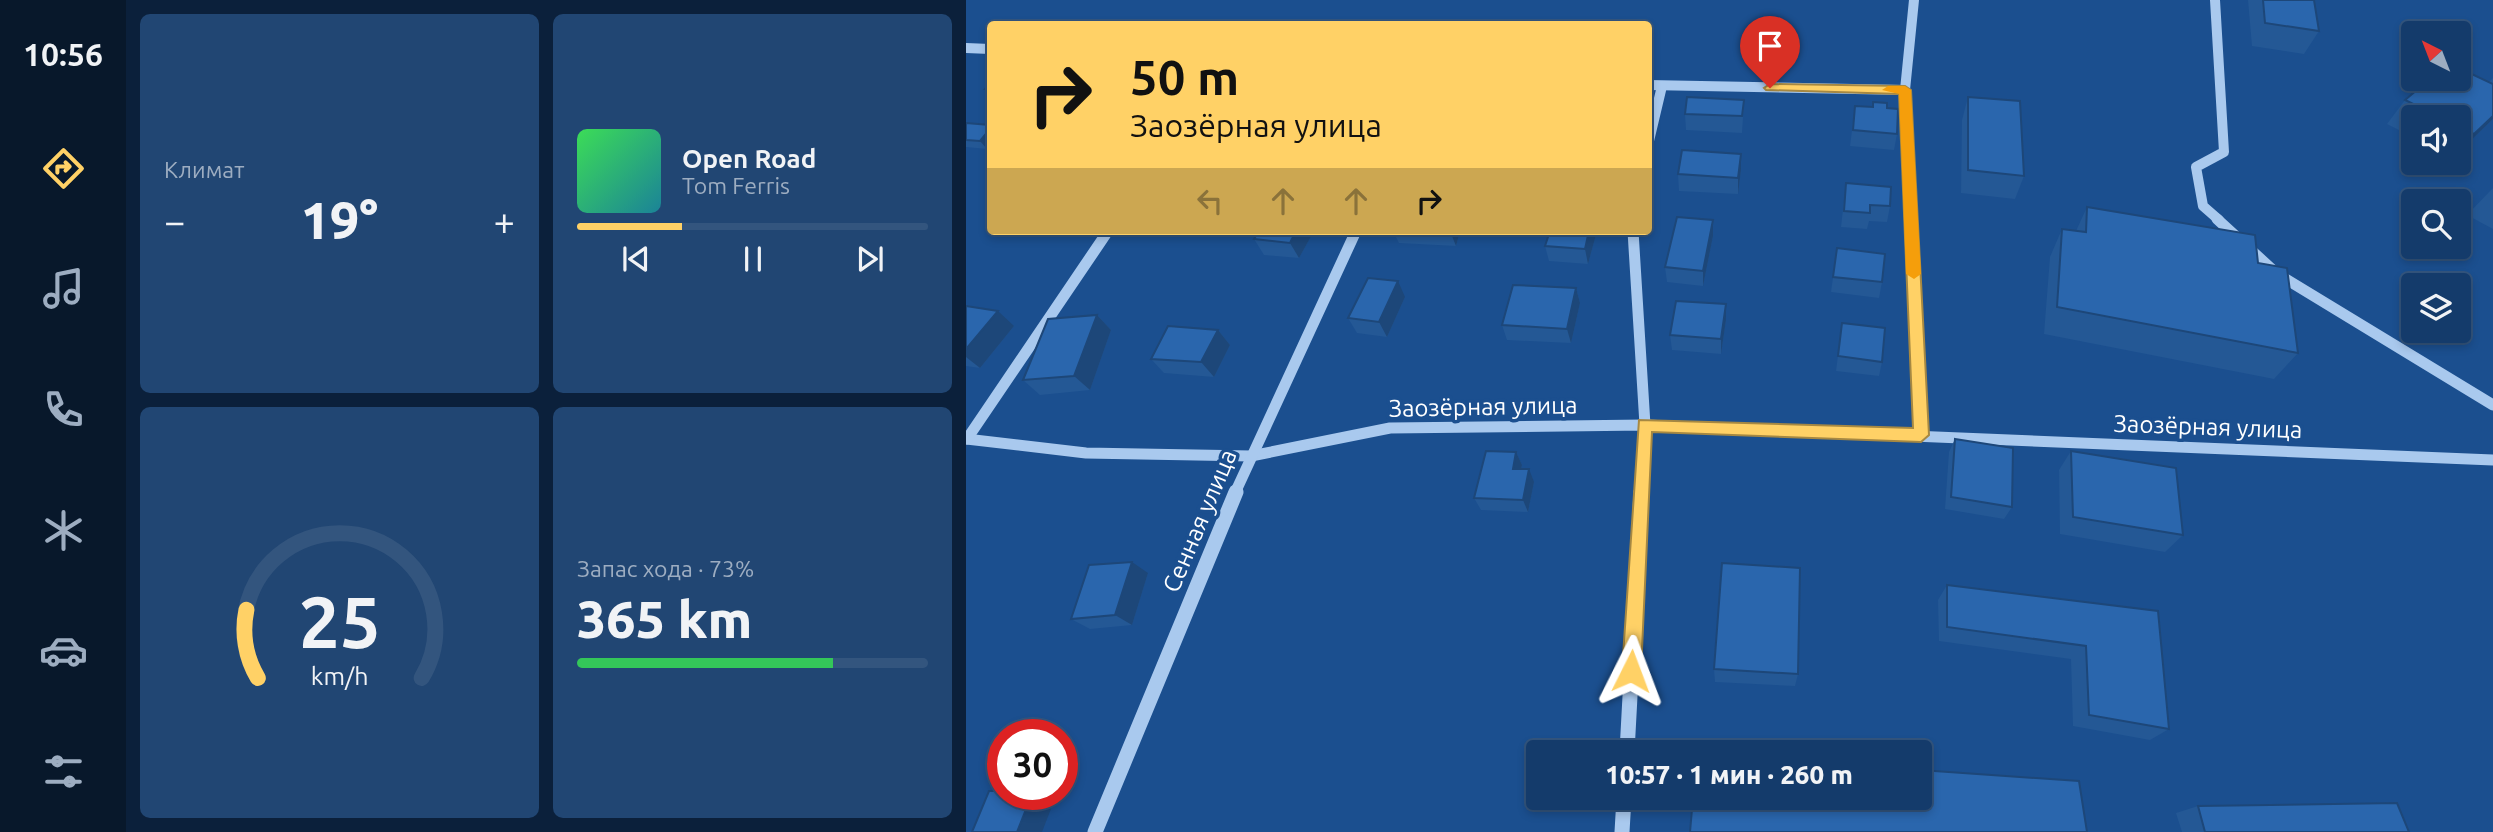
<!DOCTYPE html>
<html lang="ru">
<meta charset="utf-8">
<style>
body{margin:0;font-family:Ubuntu,sans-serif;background:#214673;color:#f1f3f6;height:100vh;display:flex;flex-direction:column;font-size:26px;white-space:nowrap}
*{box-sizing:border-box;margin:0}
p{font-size:23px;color:#9dadc1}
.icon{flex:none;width:38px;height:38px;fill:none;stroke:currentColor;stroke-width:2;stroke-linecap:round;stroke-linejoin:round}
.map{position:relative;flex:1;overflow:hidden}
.details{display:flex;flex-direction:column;gap:14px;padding:14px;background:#0b203b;width:840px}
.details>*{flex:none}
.banner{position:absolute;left:21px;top:21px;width:665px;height:214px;border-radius:7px;box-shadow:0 4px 10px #0003,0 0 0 2px #33557e;background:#ffd166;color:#111;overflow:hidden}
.needle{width:46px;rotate:318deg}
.tools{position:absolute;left:1435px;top:21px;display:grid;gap:14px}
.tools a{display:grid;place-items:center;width:70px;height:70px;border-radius:7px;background:#143b6b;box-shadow:0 4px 10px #0003,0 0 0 2px #33557e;font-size:35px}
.speed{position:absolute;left:21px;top:719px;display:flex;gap:14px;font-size:35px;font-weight:700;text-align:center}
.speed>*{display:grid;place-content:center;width:91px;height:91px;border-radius:50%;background:#143b6b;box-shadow:0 4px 10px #0003,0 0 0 2px #33557e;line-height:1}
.speed .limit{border:10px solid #d22;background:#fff;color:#111}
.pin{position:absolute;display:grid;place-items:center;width:60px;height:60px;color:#fff;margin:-72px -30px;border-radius:50% 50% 50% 0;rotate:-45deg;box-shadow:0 0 7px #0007}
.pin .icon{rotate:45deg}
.me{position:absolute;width:77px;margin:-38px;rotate:3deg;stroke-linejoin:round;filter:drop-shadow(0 0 5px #0008)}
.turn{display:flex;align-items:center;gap:24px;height:147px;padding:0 28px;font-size:32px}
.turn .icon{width:91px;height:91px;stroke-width:2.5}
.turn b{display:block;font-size:49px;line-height:60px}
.lanes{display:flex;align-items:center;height:66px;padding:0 28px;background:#0003;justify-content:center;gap:35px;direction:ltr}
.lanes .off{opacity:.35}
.big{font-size:52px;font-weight:800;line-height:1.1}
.details .tile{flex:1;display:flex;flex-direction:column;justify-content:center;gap:10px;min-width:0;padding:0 24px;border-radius:10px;background:#214673}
.details .dial{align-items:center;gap:0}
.dial svg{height:182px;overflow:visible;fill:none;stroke:#33557e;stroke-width:7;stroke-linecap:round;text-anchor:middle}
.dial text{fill:#f1f3f6;stroke:none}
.song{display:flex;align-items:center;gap:21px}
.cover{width:84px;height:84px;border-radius:10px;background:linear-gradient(135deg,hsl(130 70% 55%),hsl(190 70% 35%))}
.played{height:7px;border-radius:4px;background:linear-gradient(90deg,#ffd166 30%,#33557e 30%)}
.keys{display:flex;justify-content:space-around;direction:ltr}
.heat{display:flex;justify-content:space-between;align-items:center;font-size:38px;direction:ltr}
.charge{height:10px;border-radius:5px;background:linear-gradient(90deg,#34c759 73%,#33557e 0)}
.details .tiles{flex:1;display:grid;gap:14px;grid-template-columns:repeat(2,1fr)}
.trip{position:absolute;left:560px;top:740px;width:406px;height:70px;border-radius:7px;background:#143b6b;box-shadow:0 4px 10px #0003,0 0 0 2px #33557e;font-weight:800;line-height:70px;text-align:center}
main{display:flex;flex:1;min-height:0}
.tab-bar{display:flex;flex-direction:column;width:126px;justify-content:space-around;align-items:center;background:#08182b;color:#9dadc1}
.tab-bar .icon{width:49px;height:49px}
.tab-bar .on{color:#ffd166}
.tab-bar b{font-size:32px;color:#f1f3f6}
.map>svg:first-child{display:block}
</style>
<main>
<nav class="tab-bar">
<b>10:56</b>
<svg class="icon on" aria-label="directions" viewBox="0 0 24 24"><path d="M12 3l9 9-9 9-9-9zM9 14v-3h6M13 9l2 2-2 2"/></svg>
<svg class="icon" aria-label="music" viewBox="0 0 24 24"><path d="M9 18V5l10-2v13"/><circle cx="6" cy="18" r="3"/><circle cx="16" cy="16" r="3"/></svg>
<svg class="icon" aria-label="phone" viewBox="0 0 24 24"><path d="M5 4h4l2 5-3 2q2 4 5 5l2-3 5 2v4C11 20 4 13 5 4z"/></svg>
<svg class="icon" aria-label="climate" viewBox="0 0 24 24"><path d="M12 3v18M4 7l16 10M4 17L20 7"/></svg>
<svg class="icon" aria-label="car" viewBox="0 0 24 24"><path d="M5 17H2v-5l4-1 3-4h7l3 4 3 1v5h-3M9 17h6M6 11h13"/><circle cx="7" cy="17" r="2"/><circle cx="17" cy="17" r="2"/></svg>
<svg class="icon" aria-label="filters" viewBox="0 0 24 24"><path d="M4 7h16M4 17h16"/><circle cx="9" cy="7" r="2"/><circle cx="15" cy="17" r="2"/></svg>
</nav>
<section class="details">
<div class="tiles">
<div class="tile"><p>Климат</p>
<div class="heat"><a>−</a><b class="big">19°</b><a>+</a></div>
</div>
<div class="tile">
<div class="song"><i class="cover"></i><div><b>Open Road</b><p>Tom Ferris</p></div></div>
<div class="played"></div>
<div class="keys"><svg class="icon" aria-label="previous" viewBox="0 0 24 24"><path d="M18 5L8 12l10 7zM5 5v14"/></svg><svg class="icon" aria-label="pause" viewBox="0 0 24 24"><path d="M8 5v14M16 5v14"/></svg><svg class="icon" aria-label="next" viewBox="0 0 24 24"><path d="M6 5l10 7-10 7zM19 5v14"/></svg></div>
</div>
<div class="tile dial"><svg viewBox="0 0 100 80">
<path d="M14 69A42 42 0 1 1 86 69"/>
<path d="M14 69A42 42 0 0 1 9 39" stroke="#ffd166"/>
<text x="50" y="56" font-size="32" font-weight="700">25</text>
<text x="50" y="72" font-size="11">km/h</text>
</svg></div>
<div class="tile"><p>Запас хода · 73%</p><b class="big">365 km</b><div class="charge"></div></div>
</div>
</section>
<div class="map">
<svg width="1527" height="832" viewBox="0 0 1527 832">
<rect width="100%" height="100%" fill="#1b4f8f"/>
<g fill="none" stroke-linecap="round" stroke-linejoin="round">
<g stroke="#a9c9ee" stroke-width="10">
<polyline points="1249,0 1258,152 1230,167 1237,206 1253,220"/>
<polyline points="0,48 24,49"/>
<polyline points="682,85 939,90"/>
<polyline points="682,145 696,86"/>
<polyline points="945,220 939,90 948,0"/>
</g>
<g stroke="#a9c9ee" stroke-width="11">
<polyline points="945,219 955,435"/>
<polyline points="1251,219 1310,273 1527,405"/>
<polyline points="667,231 679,425 675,493"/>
<polyline points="0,439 120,453 285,456 424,428 679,425 1527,460"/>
<polyline points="1,439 142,231"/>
<polyline points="269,493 390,231"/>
</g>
<g stroke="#a9c9ee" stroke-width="15">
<polyline points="661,752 675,492"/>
<polyline points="129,832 270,492"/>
<polyline points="656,832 658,798"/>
</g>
</g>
<g fill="#245895">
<polygon points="1282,0 1348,0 1353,31 1338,54 1286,46"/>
<polygon points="1527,78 1527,119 1493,152 1493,117 1447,117 1447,137 1421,124 1439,100 1523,82"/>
<polygon points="1002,97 1058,176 1049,199 995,193 996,120"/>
<polygon points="778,100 776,133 720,130 719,114"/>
<polygon points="889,106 921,108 931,134 928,150 884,146"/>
<polygon points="0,123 24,125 24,146 21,149 0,147"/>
<polygon points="775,170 772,194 713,191 712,174"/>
<polygon points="880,183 924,206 921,222 903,221 901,229 875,227"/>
<polygon points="1527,188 1527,229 1501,215"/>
<polygon points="1121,207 1292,263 1332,353 1308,379 1078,334 1084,257 1096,229 1110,231"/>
<polygon points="747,220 747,236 737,286 701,282 699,267"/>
<polygon points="348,231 333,258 298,255 288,239"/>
<polygon points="427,231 494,231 490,246 433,243"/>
<polygon points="631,231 622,264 583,261 579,246"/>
<polygon points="871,248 916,282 913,298 865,292"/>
<polygon points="610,288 614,303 605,343 541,340 536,325"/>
<polygon points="439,297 421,337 391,333 382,318"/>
<polygon points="0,307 48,326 14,368 0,366"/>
<polygon points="131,315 145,330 124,390 74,395 57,380"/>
<polygon points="760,320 755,354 706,350 704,335"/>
<polygon points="876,323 916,362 913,376 870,371"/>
<polygon points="252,330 264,345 248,377 198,373 185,359"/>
<polygon points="989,439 1046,507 1038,519 979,509 983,452"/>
<polygon points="1105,451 1217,535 1199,552 1094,534 1093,470"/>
<polygon points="550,452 556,465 555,469 568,482 562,512 515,510 508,498"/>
<polygon points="182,573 166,625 124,629 105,619"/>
<polygon points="981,585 1192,611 1203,729 1184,740 1107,726 1105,659 973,641 972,600"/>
<polygon points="748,669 832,674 829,686 749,682"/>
<polygon points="1232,806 1443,832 1216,832 1210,813"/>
</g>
<g fill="#1d4779">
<polygon points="1527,116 1527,119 1493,152 1508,134"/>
<polygon points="24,129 24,146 21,149 14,141"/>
<polygon points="775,154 775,170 772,194 772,178"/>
<polygon points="747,220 747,236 737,286 737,271"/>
<polygon points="330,231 348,231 333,258 324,243"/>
<polygon points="484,231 494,231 490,246"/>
<polygon points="623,231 631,231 622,264 619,249"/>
<polygon points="432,281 439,297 421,337 413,322"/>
<polygon points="610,288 614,303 605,343 601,329"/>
<polygon points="760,304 760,320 755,354 755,339"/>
<polygon points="32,311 48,326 14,368 0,357 0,349"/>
<polygon points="131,315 145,330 124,390 108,376"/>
<polygon points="252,330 264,345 248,377 235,362"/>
<polygon points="550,452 556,465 552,481 547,469"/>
<polygon points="563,469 568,482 562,512 557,500"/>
<polygon points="166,562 182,573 166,625 149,615"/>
<polygon points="66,794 83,794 90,796 76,832 51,832"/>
</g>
<g fill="#2a66ad" stroke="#1d4779" stroke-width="2">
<polygon points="1297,0 1348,0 1353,31 1299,23"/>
<polygon points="1493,68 1527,84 1527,116 1508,134 1493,127 1493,117 1474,117 1439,100 1464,79 1493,79"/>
<polygon points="24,83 24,89 19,89"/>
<polygon points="721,97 778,100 776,116 719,114"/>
<polygon points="1002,97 1054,101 1058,176 1002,170"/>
<polygon points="907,102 921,103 921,108 932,109 931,134 887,130 889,106 907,107"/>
<polygon points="0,123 24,125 24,129 14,141 0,140"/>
<polygon points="716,150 775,154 772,178 712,174"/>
<polygon points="880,183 925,187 924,206 904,205 904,213 878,211"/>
<polygon points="1121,207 1289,235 1292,263 1321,268 1332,353 1091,307 1096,229 1120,232"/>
<polygon points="711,217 747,220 737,271 699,267"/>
<polygon points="293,231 330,231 324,243 288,239"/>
<polygon points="584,231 623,231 619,249 579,246"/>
<polygon points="871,248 919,254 916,282 867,277"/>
<polygon points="402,278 432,281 413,322 382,318"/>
<polygon points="547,285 610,288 601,329 536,325"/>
<polygon points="710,301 760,304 755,339 704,335"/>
<polygon points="0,306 32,311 0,349"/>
<polygon points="131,315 108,376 57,380 82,319"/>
<polygon points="876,323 919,328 916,362 872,356"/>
<polygon points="202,326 252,330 235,362 185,359"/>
<polygon points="989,439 1047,448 1046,507 985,497"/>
<polygon points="520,451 550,452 547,469 563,469 557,500 508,498"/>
<polygon points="1105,451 1210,468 1217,535 1107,517"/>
<polygon points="166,562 149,615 105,619 123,565"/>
<polygon points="756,563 834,568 832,674 748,669"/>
<polygon points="981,585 1192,611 1203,729 1123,715 1120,646 981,627"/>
<polygon points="954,770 1113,781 1121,832 724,832 727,798 954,798"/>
<polygon points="23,791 37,791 37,794 66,794 51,832 6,832"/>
<polygon points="1431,803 1443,832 1239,832 1232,806"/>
</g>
<polygon fill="#ffd166" stroke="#a68842" stroke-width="2" points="804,84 939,86 945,90 963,435 955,442 686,432 675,671 672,677 665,680 658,677 656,671 673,420 947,428 933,94 800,90 798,88"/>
<polygon fill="#f59e0b" points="939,86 945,90 955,274 948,279 940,274 933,94 916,90 922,86"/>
<g text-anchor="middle" stroke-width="7" stroke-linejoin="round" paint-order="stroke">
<g font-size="24" fill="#fff" stroke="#1b4f8f">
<text transform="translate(517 407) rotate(-1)" y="8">Заозёрная улица</text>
<text transform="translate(1242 427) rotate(2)" y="8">Заозёрная улица</text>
<text transform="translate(234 521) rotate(-67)" y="8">Сенная улица</text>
</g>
</g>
</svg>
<div class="tools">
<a><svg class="needle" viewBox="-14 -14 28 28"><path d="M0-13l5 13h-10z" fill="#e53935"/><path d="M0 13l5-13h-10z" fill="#9dadc1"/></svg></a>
<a><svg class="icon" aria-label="sound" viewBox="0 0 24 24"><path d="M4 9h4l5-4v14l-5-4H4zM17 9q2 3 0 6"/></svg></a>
<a><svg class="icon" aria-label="search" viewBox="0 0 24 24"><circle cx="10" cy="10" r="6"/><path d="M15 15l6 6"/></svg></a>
<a><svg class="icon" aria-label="layers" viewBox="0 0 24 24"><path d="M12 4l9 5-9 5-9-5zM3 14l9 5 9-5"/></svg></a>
</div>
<div class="speed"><div class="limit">30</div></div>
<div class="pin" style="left:804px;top:88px;background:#d93025"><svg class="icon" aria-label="arrive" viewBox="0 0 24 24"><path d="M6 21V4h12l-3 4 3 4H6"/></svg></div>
<svg class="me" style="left:665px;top:671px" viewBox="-20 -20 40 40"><path d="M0-17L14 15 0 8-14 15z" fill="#ffd166" stroke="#fff" stroke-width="4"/></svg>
<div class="trip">10:57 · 1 мин · 260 m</div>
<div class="banner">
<div class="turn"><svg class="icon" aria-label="right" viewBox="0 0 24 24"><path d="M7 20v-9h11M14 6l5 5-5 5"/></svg><div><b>50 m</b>Заозёрная улица</div></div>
<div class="lanes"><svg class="icon off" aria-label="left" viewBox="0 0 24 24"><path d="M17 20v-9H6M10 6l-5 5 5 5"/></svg><svg class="icon off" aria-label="ahead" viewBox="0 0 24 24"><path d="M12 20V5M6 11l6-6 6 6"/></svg><svg class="icon off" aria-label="ahead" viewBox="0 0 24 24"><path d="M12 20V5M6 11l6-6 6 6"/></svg><svg class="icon" aria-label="right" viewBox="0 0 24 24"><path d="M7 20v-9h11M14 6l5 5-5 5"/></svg></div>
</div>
</div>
</main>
